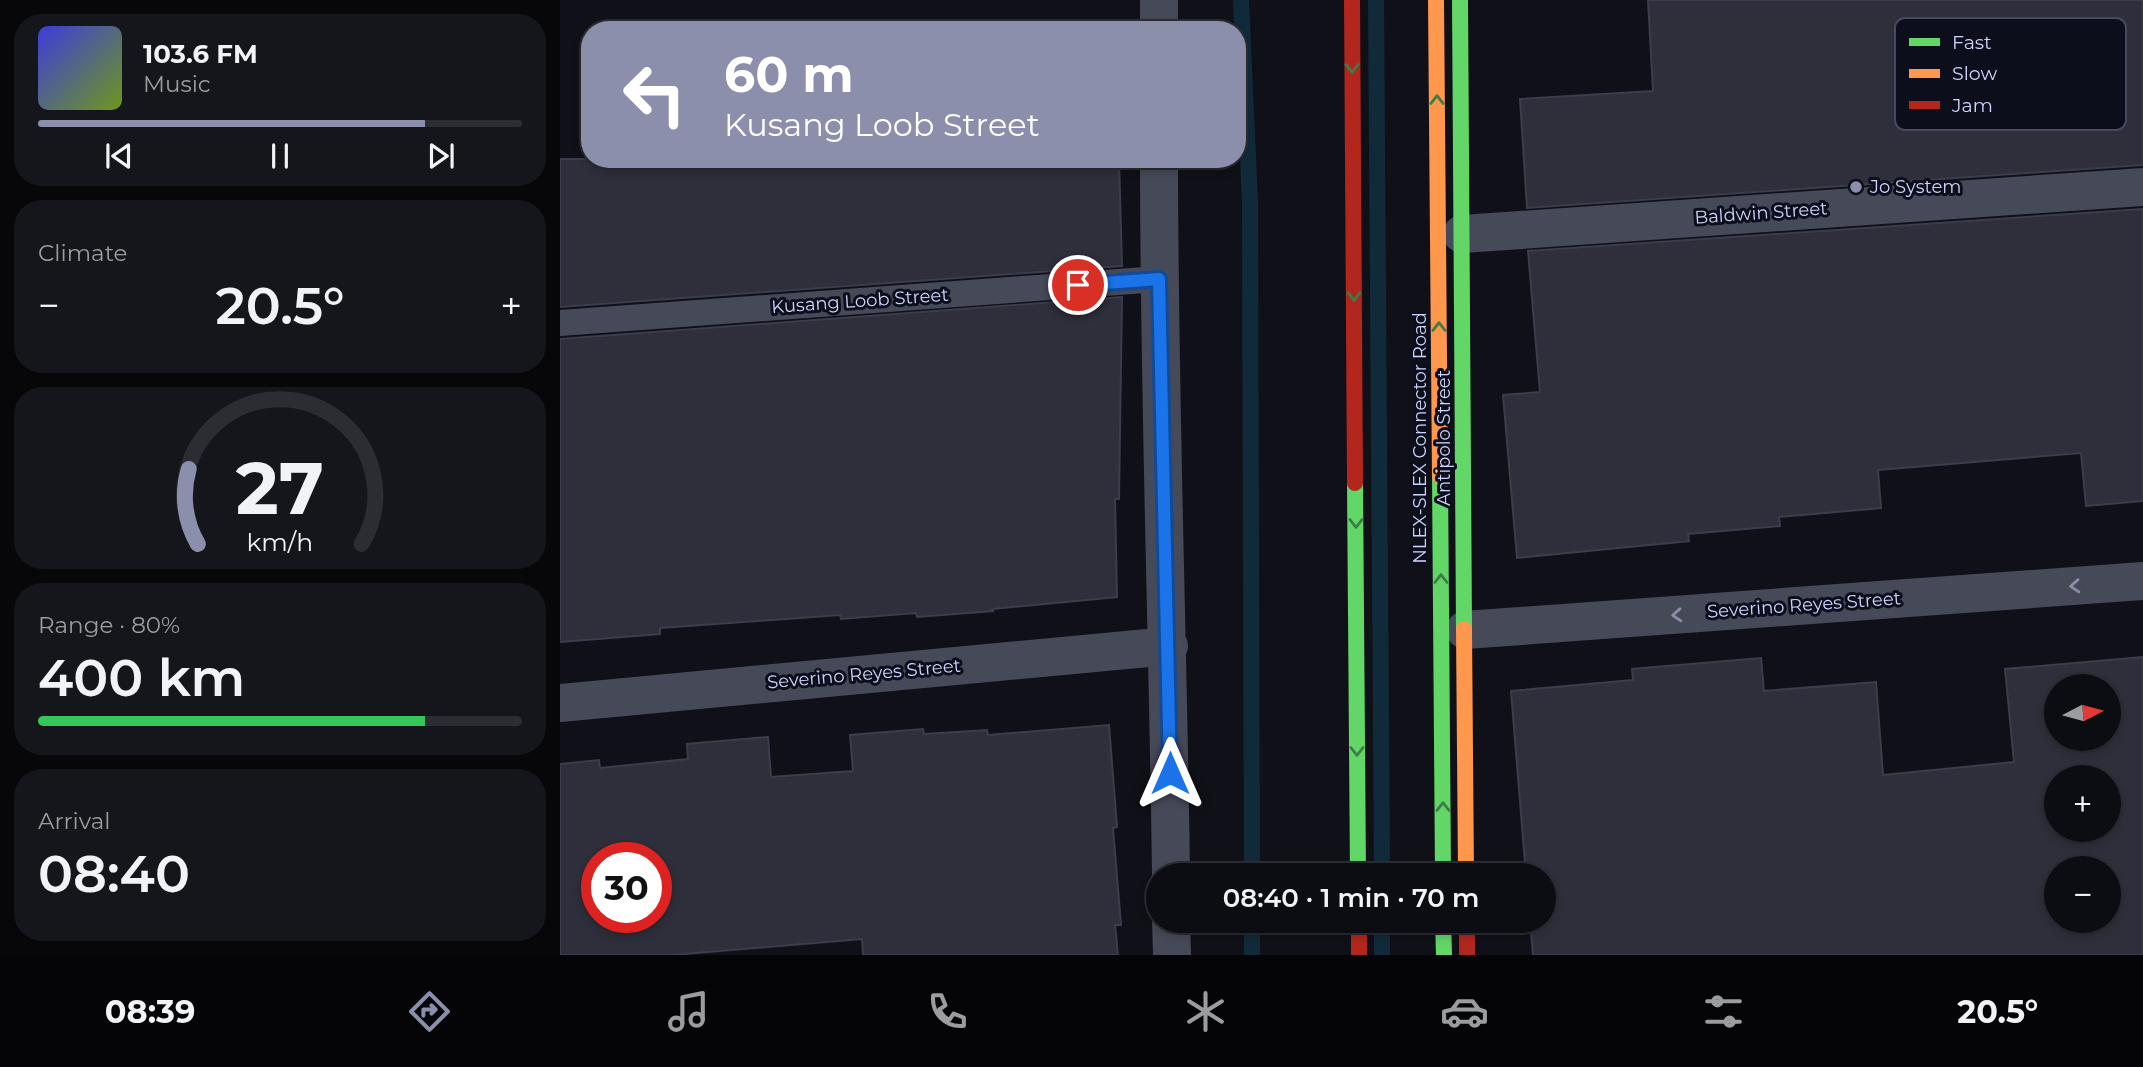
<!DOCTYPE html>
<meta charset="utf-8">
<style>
body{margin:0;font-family:Montserrat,sans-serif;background:#15161b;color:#f1f3f6;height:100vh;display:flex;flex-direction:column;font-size:26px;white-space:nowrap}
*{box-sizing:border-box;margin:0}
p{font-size:23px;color:#9a9c9f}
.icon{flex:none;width:38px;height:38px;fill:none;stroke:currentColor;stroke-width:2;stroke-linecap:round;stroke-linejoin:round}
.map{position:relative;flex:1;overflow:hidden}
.details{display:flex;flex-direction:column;gap:14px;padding:14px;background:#07070a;width:560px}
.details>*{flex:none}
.top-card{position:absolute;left:21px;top:21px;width:665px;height:147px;border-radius:28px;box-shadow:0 4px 10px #0003,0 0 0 2px #2c2d32;background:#8b8fab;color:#fff;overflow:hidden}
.needle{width:46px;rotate:84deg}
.tools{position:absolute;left:1484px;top:674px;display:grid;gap:14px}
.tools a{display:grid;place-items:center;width:77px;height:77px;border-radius:50%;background:#0c0d12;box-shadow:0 4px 10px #0003,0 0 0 2px #2c2d32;font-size:35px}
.speed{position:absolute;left:21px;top:842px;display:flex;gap:14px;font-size:35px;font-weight:700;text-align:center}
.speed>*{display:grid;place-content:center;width:91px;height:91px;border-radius:50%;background:#0c0d12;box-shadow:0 4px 10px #0003,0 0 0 2px #2c2d32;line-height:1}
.speed .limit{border:10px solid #d22;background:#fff;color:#111}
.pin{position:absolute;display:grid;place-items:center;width:60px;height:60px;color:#fff;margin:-30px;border:4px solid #fff;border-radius:50%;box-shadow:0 2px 7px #0007}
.me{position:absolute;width:77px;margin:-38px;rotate:0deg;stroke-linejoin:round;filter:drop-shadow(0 0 5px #0008)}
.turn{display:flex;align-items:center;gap:24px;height:147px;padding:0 28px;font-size:32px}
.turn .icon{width:91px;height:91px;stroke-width:2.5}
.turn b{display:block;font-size:49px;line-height:60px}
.big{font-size:52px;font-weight:600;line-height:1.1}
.details .card{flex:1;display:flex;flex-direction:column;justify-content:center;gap:10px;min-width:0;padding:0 24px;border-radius:28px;background:#15161b}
.details .dial{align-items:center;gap:0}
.dial svg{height:182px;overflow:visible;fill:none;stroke:#2c2d32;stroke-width:7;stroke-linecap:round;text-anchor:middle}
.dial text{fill:#f1f3f6;stroke:none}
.song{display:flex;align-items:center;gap:21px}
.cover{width:84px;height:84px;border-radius:10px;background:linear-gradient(135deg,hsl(240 70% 55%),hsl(80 70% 35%))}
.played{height:7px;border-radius:4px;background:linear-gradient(90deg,#8b8fab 80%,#2c2d32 80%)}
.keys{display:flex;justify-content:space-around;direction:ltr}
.heat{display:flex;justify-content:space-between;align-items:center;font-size:38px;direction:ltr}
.charge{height:10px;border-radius:5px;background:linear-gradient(90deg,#34c759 80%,#2c2d32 0)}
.trip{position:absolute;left:586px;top:863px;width:410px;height:70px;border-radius:35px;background:#0c0d12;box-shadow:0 4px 10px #0003,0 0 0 2px #2c2d32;font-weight:600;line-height:70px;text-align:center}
.tab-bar{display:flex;height:112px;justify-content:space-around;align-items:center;background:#050507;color:#9a9c9f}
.tab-bar .icon{width:49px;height:49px}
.tab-bar .active{color:#8b8fab}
.tab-bar b{font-size:32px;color:#f1f3f6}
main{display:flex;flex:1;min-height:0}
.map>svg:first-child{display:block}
</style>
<main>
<section class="details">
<div class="card">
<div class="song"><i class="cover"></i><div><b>103.6 FM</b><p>Music</p></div></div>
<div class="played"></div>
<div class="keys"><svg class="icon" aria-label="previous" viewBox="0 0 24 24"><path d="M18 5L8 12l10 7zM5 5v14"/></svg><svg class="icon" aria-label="pause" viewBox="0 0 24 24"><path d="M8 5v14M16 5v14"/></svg><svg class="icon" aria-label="next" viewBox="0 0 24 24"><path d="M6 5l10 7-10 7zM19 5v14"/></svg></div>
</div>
<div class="card"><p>Climate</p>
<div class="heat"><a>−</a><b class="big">20.5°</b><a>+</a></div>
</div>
<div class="card dial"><svg viewBox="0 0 100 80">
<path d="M14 69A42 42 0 1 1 86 69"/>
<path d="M14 69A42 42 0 0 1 10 36" stroke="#8b8fab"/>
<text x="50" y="56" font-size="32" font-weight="700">27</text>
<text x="50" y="72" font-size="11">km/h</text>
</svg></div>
<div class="card"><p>Range · 80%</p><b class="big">400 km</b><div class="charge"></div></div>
<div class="card"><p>Arrival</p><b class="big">08:40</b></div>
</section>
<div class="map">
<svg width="1583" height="955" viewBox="0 0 1583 955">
<rect width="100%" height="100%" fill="#101118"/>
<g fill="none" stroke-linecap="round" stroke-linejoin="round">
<g stroke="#112a39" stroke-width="16">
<polyline points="681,0 690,202 692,875"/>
<polyline points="816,0 822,875"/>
<polyline points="692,920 692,955"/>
<polyline points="822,920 822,955"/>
</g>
</g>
<g fill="#2e2f3b" stroke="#3b3d4c" stroke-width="2" fill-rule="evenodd">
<polygon points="1088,0 1583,0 1583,165 967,208 960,99 1093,91"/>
<polygon points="0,159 559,159 562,266 0,307"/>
<polygon points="1583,209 1583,501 1526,506 1521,453 1318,470 1321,508 1219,517 1220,526 1128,534 1129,541 957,558 943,395 980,392 968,251"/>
<polygon points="562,297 559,499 555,499 557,597 432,609 433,611 357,617 356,613 281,619 280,615 100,628 100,634 0,642 0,339"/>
<path d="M1583,657V955H973L970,920H984V875H966L951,691L1073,680L1072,669L1201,658L1204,691L1316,682L1323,775L1454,762L1445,669ZM1496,686H1549V738H1496ZM1496,777H1549V830H1496ZM1496,868H1549V920H1496Z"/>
<path d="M549,725L557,827L553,828L561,925H555L558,955H303L302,939L112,955H0V764L39,760L40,768L128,759L127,744L208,737L211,777L293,771L290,735L363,729L364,734L427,730L428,735ZM37,858H96V917H37Z"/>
</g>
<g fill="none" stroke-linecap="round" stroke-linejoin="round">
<polyline stroke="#464958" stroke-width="26" points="0,323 599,279"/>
<g stroke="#464958" stroke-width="38">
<polyline points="599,0 599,30"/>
<path d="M599,159C599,398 608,636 611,875"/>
<polyline points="902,234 1583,187"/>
<polyline points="905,630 1583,581"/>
<polyline points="0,703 609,646"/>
<polyline points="611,920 612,955"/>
</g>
<g stroke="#63d668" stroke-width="16">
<polyline points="900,0 904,629"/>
<polyline points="880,476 883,875"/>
<polyline points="795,483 798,875"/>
<polyline points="883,920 884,955"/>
</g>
<g stroke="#ff974d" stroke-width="16">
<polyline points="876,0 880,476"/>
<polyline points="904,629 906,875"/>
</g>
<g stroke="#b3261e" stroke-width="16">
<polyline points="792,0 795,483"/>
<polyline points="799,920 799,955"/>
<polyline points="907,920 907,955"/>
</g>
</g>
<defs><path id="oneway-chevron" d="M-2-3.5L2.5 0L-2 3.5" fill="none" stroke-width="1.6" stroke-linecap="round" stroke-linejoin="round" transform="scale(1.75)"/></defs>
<g stroke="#3c7c46">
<use href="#oneway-chevron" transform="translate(792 68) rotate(90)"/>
<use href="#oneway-chevron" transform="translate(877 100) rotate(-90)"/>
<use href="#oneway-chevron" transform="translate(794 296) rotate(90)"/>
<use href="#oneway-chevron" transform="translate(879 327) rotate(-90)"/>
<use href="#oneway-chevron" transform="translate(796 523) rotate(90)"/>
<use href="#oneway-chevron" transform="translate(881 579) rotate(-90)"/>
<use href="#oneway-chevron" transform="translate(797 751) rotate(90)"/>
<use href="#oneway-chevron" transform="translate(883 807) rotate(-90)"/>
</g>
<g stroke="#8a8ea9">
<use href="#oneway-chevron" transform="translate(1515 586) rotate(176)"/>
<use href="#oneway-chevron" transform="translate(1117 615) rotate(176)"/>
</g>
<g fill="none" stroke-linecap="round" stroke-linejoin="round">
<g stroke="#114b97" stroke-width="18">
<polyline id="route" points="518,285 599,279 610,773"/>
</g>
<use href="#route" stroke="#1a73e8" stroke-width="12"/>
</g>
<circle fill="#8b8fab" stroke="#0d0e1c" stroke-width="2.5" cx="1296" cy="187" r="7"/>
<g text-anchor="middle" stroke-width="6" stroke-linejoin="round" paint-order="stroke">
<g font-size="18" fill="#cdd3fa" stroke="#0d0e1c" text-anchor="start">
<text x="1310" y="193">Jo System</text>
</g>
<g font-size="18" fill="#cdd3fa" stroke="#0d0e1c">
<text transform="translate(1201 213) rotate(-4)" y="6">Baldwin Street</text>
<text transform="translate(300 301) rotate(-4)" y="6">Kusang Loob Street</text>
<text transform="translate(860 438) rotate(-90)" y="6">NLEX-SLEX Connector Road</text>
<text transform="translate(884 438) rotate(-90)" y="6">Antipolo Street</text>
<text transform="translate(1244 605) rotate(-4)" y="6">Severino Reyes Street</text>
<text transform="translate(304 674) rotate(-5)" y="6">Severino Reyes Street</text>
</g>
</g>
<rect x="1335" y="18" width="231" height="112" rx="10" fill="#0d0e1c" stroke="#47495f" stroke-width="2"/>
<rect x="1349" y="38" width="31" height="8" fill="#63d668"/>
<rect x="1349" y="69" width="31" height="9" fill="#ff974d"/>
<rect x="1349" y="101" width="31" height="8" fill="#b3261e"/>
<g font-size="19" fill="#cdd3fa">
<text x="1392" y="49">Fast</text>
<text x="1392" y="80">Slow</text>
<text x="1392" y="112">Jam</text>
</g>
</svg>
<div class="tools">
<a><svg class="needle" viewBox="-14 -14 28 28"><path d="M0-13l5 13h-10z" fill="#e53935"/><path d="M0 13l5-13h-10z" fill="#9a9c9f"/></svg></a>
<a>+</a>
<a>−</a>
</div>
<div class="speed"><div class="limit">30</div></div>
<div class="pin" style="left:518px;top:285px;background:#d93025"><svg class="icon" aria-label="arrive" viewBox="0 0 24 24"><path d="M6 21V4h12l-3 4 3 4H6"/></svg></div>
<svg class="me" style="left:610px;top:773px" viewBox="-20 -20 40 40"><path d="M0-17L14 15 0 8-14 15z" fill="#1a73e8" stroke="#fff" stroke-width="4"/></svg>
<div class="trip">08:40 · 1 min · 70 m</div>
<div class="top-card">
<div class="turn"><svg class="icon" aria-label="left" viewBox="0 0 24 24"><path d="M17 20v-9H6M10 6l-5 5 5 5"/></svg><div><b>60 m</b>Kusang Loob Street</div></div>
</div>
</div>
</main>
<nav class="tab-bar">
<b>08:39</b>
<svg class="icon active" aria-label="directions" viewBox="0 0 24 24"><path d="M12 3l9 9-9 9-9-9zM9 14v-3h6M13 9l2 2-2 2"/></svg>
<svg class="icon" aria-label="music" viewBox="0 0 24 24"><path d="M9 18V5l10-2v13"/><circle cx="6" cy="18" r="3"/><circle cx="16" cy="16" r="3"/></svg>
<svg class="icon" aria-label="phone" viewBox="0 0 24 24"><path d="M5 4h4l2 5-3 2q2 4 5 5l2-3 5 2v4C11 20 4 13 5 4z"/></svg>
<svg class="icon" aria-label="climate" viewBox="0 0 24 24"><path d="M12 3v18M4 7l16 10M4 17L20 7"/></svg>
<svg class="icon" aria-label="car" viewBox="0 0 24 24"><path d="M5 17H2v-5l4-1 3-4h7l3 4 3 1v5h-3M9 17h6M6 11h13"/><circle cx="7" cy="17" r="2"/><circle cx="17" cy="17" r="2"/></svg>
<svg class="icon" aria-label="filters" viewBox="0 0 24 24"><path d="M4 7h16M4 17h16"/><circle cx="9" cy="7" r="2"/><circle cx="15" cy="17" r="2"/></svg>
<b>20.5°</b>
</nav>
